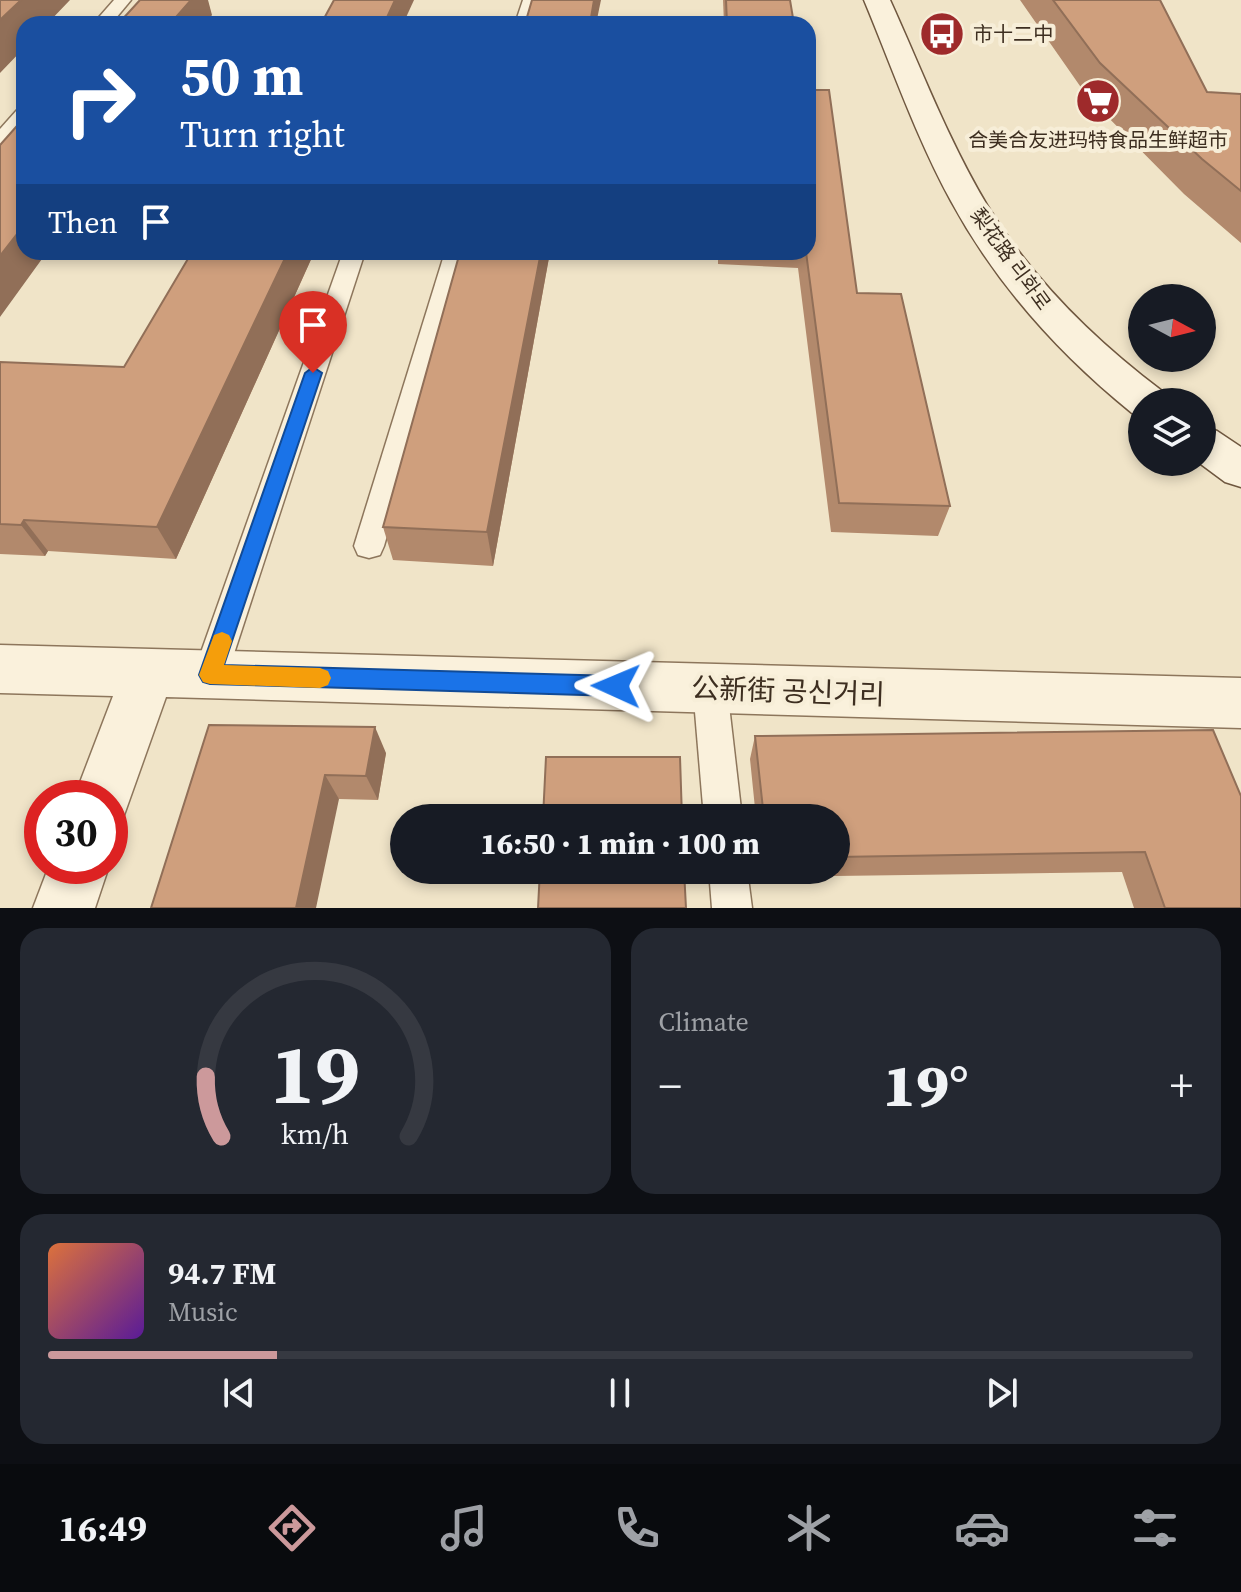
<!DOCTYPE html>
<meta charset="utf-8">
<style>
body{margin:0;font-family:"Source Serif 4","Noto Sans SC","Noto Sans KR",serif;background:#242831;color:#f1f3f6;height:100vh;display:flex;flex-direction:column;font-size:30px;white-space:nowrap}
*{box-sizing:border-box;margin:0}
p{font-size:26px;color:#9ea1a6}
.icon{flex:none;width:44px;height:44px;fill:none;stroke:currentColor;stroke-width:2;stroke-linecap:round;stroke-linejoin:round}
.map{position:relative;height:908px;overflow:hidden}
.drawer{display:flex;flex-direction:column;gap:20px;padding:20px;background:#0d0f14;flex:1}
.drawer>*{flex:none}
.hud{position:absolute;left:16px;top:16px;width:800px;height:244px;border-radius:24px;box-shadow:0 4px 12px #0003;background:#1a4fa0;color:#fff;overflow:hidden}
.needle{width:52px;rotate:97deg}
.buttons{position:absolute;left:1128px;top:284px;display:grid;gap:16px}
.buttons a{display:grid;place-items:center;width:88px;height:88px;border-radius:50%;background:#171b24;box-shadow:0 4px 12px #0003;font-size:40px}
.speed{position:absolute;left:24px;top:780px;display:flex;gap:16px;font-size:40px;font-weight:700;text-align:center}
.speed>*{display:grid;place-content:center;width:104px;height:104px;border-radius:50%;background:#171b24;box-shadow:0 4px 12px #0003;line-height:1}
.speed .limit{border:12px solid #d22;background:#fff;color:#111}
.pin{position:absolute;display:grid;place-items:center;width:68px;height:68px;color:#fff;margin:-82px -34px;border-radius:50% 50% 50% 0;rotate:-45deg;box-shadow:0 0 8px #0007}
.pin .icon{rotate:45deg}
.me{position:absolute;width:88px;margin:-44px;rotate:271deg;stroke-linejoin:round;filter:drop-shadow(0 0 6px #0008)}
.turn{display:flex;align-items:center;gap:28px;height:168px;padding:0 32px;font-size:36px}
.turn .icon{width:104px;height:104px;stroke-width:2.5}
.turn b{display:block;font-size:56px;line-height:68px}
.then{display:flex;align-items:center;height:76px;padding:0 32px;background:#0003;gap:16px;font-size:30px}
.big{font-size:60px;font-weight:800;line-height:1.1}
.drawer .card{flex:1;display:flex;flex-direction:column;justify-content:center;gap:12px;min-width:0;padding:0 28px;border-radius:24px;background:#242831}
.drawer .dial{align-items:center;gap:0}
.dial svg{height:208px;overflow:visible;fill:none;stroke:#363941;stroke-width:7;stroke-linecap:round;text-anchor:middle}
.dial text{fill:#f1f3f6;stroke:none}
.song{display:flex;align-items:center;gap:24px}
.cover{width:96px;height:96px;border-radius:12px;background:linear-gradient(135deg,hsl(20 70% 55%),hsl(270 70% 35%))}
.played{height:8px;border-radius:4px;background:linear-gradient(90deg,#cc999b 20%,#363941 20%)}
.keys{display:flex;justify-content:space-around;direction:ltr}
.heat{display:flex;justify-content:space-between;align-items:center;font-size:44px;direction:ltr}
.drawer .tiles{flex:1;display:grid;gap:20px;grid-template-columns:1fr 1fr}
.card:last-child{grid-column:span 2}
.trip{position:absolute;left:390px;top:804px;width:460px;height:80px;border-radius:40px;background:#171b24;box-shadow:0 4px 12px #0003;font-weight:800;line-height:80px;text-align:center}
.dock{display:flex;height:128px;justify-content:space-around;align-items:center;background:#090b0e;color:#9ea1a6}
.dock .icon{width:56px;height:56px}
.dock .selected{color:#cc999b}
.dock b{font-size:36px;color:#f1f3f6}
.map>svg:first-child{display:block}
</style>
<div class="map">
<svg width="1241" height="908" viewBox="0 0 1241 908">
<rect width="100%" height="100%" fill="#f0e4c8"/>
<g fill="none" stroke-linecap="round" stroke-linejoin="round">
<g stroke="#8d765c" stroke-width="3">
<g id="lane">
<polygon points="114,0 131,0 111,24 93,24"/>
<polygon points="523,0 539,0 533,24 515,24"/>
<polygon points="24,108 24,126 7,145 0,147 0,129 17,110"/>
<polygon points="343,252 365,252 227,675 222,686 210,690 198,686 193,675"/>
<polygon points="445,252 467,252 384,546 380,555 369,558 358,555 354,546"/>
<polygon points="710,673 722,677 727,688 742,818 704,818 693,688 698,677"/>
<polygon points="709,870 747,870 752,908 712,908"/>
</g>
</g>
<g stroke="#8d765c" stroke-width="3">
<g id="street">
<polygon points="0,645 1241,678 1241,728 166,697 123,818 110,824 110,798 74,798 113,696 0,693"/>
<polygon points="49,866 109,866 95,908 33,908"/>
</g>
</g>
<g stroke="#6f573f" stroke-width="3">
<g id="secondary">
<path d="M864,0H890C921,68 948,140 987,205C1032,279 1093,339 1162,391L1168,402H1142V416L1132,413C1059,354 996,284 951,201C916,137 892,67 864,0Z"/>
<polygon points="1202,426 1217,431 1241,447 1241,487 1225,482 1198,462 1202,462"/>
</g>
</g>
<use href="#lane" fill="#faf1dc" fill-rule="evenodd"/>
<use href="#street" fill="#faf1dc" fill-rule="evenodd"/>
<use href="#secondary" fill="#faf1dc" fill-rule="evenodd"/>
</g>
<g fill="#b2896c">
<polygon points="723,0 790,0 794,24 724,24"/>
<polygon points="1020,0 1160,0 1207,92 1241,94 1241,243 1184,194 1087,96"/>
<polygon points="192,252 312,252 313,255 176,559 48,551 45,556 0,554 0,362 124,367"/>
<polygon points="460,252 550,252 493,566 393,560 383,527"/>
<polygon points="718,252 808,252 857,293 950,506 938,536 831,532 798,268 718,264"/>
<polygon points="209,725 386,753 378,800 339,799"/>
<polygon points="1213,730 1241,908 1134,908 1122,872 762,877 761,870 836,870 836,818 756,818 750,759 755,736"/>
</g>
<g fill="#916f58">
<polygon points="21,0 70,0 47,24 24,24 24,48 0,73 0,20"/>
<polygon points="191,0 208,0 212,15 206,24 170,24"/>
<polygon points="395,0 414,0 403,24 384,24"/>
<polygon points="594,0 601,0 596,24 590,24"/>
<polygon points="24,225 24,252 47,252 0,317 0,256"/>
<polygon points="288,252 312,252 313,255 176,559 157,527"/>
<polygon points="541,252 550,252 493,566 487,532"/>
<polygon points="24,520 48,551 45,556 21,525"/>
<polygon points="375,727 386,753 378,800 366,776"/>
<polygon points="325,775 339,799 316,908 296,908"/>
</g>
<g fill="#cf9f7d" stroke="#916f58" stroke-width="2">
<polygon points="0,0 21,0 0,20"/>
<polygon points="140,0 191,0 170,24 118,24"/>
<polygon points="334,0 395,0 384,24 321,24"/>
<polygon points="532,0 594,0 590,24 525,24"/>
<polygon points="726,0 790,0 794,24 727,24"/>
<polygon points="1053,0 1160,0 1207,92 1241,94 1241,191 1202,159 1100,63"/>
<polygon points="808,90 829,90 857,293 901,294 950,506 839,503 806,252 808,252"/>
<polygon points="24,118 24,225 0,256 0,145"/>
<polygon points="192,252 288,252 157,527 24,520 21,525 0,524 0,362 124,367"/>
<polygon points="460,252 541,252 487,532 383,527"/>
<polygon points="209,725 375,727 366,776 325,775 296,908 151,908"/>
<polygon points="1213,730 1241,796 1241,908 1165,908 1145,852 836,857 836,818 764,818 755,736"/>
<polygon points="546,757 680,757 682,818 543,818"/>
<polygon points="540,870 684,870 686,908 538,908"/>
</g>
<polygon fill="#1a73e8" stroke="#114b97" stroke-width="2" points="313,367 322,373 224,665 616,676 624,679 627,686 624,693 616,696 210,684 203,682 199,675 305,373"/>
<polygon fill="#f59e0b" points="222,632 229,635 232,641 224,665 320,668 328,671 331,678 328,685 320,688 210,684 203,682 199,675 214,635"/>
<defs>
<g id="bus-disc" transform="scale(2.3)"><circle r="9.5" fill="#9e2a2b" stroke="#f7eed8"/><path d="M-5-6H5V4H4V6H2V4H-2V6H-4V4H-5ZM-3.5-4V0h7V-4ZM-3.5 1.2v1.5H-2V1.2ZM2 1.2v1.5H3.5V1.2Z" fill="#fff"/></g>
<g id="supermarket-disc" transform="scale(2.3)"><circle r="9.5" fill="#9e2a2b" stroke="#f7eed8"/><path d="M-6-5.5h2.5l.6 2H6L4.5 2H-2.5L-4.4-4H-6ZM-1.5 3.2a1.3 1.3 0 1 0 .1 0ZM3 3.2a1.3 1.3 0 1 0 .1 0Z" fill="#fff"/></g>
</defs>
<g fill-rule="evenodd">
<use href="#bus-disc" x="942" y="34"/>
<use href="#supermarket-disc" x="1098" y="101"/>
</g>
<g text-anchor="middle" stroke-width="8" stroke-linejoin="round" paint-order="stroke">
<g font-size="20" fill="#3d2e20" stroke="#f7eed8" text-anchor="start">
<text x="973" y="41">市十二中</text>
<text x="1098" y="147" text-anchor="middle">合美合友进玛特食品生鲜超市</text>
</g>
<g font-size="20" fill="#3d2e20" stroke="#f7eed8">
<text transform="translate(1011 259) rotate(54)" y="7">梨花路 리화로</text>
</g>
<g font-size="28" fill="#3d2e20" stroke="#f7eed8">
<text transform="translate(788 691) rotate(2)" y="10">公新街 공신거리</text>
</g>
</g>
</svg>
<div class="buttons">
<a><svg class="needle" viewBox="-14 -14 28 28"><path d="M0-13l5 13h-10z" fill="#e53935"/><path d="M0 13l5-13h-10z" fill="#9ea1a6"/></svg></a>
<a><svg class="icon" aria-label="layers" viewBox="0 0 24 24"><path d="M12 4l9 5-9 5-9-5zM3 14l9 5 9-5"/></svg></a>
</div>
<div class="speed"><div class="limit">30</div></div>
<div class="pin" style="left:313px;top:373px;background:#d93025"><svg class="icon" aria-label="arrive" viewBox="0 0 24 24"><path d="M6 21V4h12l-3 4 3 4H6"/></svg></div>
<svg class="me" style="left:616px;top:686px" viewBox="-20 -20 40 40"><path d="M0-17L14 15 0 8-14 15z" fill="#1a73e8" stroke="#fff" stroke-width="4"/></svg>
<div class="trip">16:50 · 1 min · 100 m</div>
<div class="hud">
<div class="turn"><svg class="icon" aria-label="right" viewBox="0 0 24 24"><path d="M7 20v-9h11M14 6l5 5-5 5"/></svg><div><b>50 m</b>Turn right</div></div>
<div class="then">Then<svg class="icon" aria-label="arrive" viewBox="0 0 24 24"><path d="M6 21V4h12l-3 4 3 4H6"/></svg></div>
</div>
</div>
<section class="drawer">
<div class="tiles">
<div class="card dial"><svg viewBox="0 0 100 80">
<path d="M14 69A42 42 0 1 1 86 69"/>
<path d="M14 69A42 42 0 0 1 8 46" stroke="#cc999b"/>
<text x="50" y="56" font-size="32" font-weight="700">19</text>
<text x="50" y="72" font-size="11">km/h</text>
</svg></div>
<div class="card"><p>Climate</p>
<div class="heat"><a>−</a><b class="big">19°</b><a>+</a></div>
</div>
<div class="card">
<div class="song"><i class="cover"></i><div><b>94.7 FM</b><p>Music</p></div></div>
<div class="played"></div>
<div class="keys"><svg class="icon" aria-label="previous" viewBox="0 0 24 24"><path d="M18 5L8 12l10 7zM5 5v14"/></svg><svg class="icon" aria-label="pause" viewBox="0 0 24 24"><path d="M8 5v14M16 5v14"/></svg><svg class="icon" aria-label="next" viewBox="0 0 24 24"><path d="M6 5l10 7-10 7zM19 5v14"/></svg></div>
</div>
</div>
</section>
<nav class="dock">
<b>16:49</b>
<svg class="icon selected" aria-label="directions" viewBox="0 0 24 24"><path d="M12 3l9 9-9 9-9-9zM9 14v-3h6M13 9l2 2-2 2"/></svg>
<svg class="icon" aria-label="music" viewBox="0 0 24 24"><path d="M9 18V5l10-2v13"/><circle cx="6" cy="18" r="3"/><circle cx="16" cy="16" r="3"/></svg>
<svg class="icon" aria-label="phone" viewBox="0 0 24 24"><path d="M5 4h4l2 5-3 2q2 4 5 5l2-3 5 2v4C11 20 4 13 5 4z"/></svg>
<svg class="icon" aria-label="climate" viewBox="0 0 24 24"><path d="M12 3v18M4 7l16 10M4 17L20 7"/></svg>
<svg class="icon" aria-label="car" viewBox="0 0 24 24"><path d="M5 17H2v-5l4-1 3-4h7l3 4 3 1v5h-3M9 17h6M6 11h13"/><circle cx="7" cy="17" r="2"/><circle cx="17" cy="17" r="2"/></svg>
<svg class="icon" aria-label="filters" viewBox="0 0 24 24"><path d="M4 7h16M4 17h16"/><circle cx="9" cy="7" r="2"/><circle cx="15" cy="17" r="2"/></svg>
</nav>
